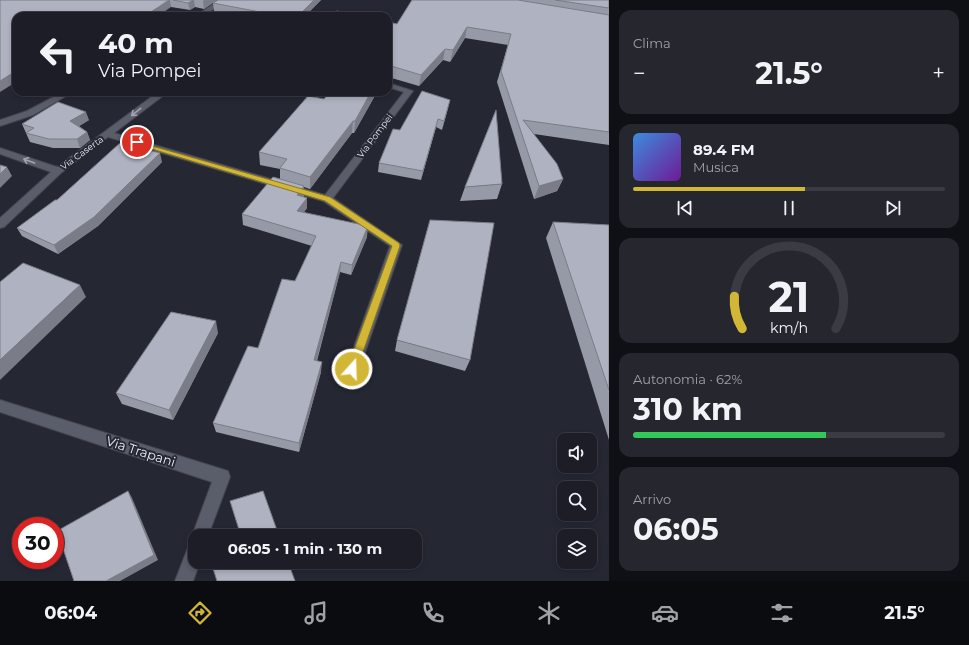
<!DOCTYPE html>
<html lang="it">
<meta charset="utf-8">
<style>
body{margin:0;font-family:Montserrat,sans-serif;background:#25262e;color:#f1f3f6;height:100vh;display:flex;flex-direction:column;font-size:15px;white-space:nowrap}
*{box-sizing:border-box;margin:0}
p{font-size:13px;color:#a0a2a7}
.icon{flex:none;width:22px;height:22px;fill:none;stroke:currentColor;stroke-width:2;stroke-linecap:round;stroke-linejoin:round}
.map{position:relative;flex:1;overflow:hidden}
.details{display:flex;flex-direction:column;gap:10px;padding:10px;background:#0f1015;width:360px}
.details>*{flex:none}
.banner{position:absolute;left:12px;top:12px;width:380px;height:84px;border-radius:12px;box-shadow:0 2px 6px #0003,0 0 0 1px #3a3b43;background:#1c1d26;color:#f1f3f6;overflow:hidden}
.controls{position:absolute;left:557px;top:433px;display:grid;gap:8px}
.controls a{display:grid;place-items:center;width:40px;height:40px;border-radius:8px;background:#1c1d26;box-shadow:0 2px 6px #0003,0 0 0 1px #3a3b43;font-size:20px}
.speed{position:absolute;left:12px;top:517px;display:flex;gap:8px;font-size:20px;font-weight:700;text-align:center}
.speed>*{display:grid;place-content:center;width:52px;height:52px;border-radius:50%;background:#1c1d26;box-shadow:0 2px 6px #0003,0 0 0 1px #3a3b43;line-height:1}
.speed .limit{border:6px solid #d22;background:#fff;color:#111}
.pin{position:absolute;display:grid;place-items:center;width:34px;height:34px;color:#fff;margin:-17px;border:2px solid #fff;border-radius:50%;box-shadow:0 1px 4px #0007}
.me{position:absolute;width:44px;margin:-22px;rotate:20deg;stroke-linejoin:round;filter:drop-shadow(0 0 3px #0008)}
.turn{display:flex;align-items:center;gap:14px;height:84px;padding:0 20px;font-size:18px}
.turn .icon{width:52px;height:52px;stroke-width:2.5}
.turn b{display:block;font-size:28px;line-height:34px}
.big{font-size:30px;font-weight:700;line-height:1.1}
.details .tile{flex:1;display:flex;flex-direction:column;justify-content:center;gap:6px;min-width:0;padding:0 14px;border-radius:12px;background:#25262e}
.details .dial{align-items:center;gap:0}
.dial svg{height:104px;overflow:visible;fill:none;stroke:#3a3b43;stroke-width:7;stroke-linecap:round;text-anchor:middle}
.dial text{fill:#f1f3f6;stroke:none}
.song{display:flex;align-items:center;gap:12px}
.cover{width:48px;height:48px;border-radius:6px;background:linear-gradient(135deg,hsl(210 70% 55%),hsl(280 70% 35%))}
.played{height:4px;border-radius:2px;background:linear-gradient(90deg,#d2b736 55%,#3a3b43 55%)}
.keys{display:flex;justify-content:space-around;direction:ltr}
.heat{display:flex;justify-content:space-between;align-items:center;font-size:22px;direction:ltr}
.charge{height:6px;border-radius:3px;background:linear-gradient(90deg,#34c759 62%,#3a3b43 0)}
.trip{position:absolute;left:188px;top:529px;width:234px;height:40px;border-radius:12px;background:#1c1d26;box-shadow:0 2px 6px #0003,0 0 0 1px #3a3b43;font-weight:700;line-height:40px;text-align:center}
.dock{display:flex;height:64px;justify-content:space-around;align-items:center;background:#0b0c0f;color:#a0a2a7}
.dock .icon{width:28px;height:28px}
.dock .on{color:#d2b736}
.dock b{font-size:18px;color:#f1f3f6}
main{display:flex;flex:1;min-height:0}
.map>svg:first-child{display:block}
</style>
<main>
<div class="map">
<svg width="609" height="581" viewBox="0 0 609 581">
<rect width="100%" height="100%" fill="#252733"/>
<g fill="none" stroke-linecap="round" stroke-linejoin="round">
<g stroke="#43454f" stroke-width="2">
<g id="street">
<polygon points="220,0 227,0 203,16 195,16"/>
<polygon points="388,83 413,91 333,198 402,245 358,373 353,375 348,373 346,369 390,246 323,201 108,137 61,173 4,227 0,228 0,218 51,172 0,154 0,148 57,167 158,92 168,92 114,133 325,195 404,92 388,87"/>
<polygon points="63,92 73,92 33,115 0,126 0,120 27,111"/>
<polygon points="0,400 228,471 230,477 208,536 195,536 195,562 200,562 193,581 175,581 189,545 195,542 192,536 212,482 0,412"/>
</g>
</g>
<use href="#street" fill="#5a5d6a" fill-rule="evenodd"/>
</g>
<g fill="#9699a6">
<polygon points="0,0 217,0 204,9 195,7 190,10 171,7 16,16"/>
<polygon points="218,0 321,0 305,16 241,16 214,11 213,3"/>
<polygon points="412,0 609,0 609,145 534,134 563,179 557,191 534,199 497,82 508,45 465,38 450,62 443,60 419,86 388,77 388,22 397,24"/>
<polygon points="377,92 354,133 352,133 310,189 304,187 304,197 307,208 304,212 367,237 351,275 340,272 317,361 321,372 299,452 216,432 213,423 258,348 295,281 312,246 243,225 242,214 280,179 280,169 260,165 259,152 324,99"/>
<polygon points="448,108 442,130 436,127 421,180 378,172 379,163"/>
<polygon points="89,120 79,126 87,132 90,140 80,148 53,148 30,142 22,124"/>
<polygon points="162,162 98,226 58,254 22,236 17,228 57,200"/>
<polygon points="502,184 497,199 460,201 465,187"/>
<polygon points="553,222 609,225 609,440 546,238"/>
<polygon points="218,333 173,420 122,404 116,393"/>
<polygon points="397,340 470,360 465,371 395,351"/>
</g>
<g fill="#7a7d87">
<polygon points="169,0 170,0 171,7 158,16 145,16"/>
<polygon points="193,0 194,0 195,7 190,10 188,3"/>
<polygon points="204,0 217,0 204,9 203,1"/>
<polygon points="314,0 321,0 305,16 298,16"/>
<polygon points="467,27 465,38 450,62 453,50"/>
<polygon points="445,49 443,60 419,86 421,75"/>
<polygon points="16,71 16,82 0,92 0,81"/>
<polygon points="371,92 377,92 354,133 355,121"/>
<polygon points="450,100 448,108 442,130 444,121"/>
<polygon points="86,112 89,120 73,130 70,121"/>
<polygon points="438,119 436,127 421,180 423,171"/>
<polygon points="353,121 352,133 310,189 310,177"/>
<polygon points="87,132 90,140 80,148 77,139"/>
<polygon points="160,153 162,162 98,226 58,254 54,245"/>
<polygon points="7,167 12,176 0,188 0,174"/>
<polygon points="563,179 557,191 534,199 539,186"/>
<polygon points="304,186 304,197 297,195"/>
<polygon points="307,198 307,208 297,221 297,211"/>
<polygon points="368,226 367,237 351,275 352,265"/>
<polygon points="341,262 340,272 314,370 314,360"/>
<polygon points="80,285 86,297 0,380 0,360"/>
<polygon points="216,321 218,333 173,420 169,410"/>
<polygon points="322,362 321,372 299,452 299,443"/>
<polygon points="128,491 132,498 158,560 120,581 106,581"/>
</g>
<g fill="#afb2c1" stroke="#7a7d87">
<polygon points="0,0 169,0 145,16 16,16 16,71 0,81"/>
<polygon points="173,0 193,0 188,3"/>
<polygon points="218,0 314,0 298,16 281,16 213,3"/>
<polygon points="412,0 518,0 609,15 609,132 523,120 557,164 563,179 539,186 501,71 511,34 467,27 453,50 445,49 421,75 388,65 388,22 397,24"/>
<polygon points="555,0 609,0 609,8"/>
<polygon points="337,11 361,16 329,16"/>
<polygon points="422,91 450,100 444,121 438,119 423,171 379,163 393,129 400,130"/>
<polygon points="330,92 371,92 355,121 353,121 310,177 280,168 287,159 259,152 308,96 324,99"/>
<polygon points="58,102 86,112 70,121 87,132 77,139 49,139 26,133 34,128 22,124"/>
<polygon points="496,110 502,184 465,187"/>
<polygon points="120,143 160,153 94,217 54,245 17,228 55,200 57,200"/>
<polygon points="0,165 7,167 0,174"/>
<polygon points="273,177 304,186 297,195 307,198 297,211 368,226 352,265 341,262 314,360 322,362 299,443 213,423 248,346 258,348 282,279 295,281 316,236 242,214"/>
<polygon points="430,220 494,223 470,360 397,340"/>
<polygon points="553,222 609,225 609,390"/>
<polygon points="23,263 80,285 0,360 0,282"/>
<polygon points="171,312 216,321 169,410 116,393"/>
<polygon points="128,491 154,555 106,581 74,581 57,531"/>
<polygon points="263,491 279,536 241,536 230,501"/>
<polygon points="211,562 288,562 295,581 217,581"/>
</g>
<defs><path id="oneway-shaft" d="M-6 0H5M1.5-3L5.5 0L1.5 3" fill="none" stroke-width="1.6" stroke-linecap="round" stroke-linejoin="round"/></defs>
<g stroke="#a2a4ae">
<use href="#oneway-shaft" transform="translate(136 112) rotate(142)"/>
<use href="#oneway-shaft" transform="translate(29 161) rotate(-160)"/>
</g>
<polygon fill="#d2b736" stroke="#887723" points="135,141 330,197 399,243 400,246 356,372 349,372 347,369 392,246 325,201 135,144"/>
<g text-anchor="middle" stroke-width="4" stroke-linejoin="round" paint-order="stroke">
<g font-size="9" fill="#eaebf3" stroke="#252733">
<text transform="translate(375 136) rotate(-53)" y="3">Via Pompei</text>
<text transform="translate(82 153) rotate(-36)" y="3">Via Caserta</text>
</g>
<g font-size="13" fill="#eaebf3" stroke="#252733">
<text transform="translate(141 451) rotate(18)" y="5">Via Trapani</text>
</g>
</g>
</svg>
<div class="controls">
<a><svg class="icon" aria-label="sound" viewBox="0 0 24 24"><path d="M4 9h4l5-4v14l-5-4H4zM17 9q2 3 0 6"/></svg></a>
<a><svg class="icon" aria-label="search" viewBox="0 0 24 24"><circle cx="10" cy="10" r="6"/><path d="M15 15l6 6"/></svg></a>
<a><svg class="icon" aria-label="layers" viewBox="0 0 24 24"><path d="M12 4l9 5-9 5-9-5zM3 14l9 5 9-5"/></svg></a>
</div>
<div class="speed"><div class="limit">30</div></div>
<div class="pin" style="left:137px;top:142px;background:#d93025"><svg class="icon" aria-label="arrive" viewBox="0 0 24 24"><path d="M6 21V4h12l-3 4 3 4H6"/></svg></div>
<svg class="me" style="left:352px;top:369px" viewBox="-20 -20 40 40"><circle r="17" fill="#d2b736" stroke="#fff" stroke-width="3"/><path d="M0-11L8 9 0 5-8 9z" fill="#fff"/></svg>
<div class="trip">06:05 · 1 min · 130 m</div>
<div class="banner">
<div class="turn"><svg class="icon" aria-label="left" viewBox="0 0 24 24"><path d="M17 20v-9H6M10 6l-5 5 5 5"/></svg><div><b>40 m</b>Via Pompei</div></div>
</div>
</div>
<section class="details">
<div class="tile"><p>Clima</p>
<div class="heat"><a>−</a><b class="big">21.5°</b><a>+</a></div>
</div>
<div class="tile">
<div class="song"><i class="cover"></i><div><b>89.4 FM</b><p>Musica</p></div></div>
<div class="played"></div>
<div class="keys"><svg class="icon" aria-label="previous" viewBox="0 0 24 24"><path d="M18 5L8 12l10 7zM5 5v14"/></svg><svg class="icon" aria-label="pause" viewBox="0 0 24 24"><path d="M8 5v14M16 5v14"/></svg><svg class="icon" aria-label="next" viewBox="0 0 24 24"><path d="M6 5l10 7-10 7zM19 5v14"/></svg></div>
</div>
<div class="tile dial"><svg viewBox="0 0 100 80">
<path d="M14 69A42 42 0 1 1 86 69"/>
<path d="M14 69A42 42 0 0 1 8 44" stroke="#d2b736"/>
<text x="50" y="56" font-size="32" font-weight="700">21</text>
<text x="50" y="72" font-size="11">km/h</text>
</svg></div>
<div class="tile"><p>Autonomia · 62%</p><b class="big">310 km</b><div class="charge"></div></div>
<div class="tile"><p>Arrivo</p><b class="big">06:05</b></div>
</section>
</main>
<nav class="dock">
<b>06:04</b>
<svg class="icon on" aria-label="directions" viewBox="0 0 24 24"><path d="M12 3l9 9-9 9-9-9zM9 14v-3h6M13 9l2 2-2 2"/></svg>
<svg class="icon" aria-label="music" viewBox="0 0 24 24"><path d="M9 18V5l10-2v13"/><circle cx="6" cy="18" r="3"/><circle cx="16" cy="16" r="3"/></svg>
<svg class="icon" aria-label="phone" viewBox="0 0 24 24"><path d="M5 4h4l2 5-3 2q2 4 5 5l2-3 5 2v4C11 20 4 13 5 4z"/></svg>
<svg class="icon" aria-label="climate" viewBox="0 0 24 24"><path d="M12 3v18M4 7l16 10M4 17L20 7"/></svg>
<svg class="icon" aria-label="car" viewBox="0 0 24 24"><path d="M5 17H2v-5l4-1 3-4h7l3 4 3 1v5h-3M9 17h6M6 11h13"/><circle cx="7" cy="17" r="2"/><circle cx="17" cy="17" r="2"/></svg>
<svg class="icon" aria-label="filters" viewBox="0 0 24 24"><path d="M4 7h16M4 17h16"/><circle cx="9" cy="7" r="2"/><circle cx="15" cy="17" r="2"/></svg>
<b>21.5°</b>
</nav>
